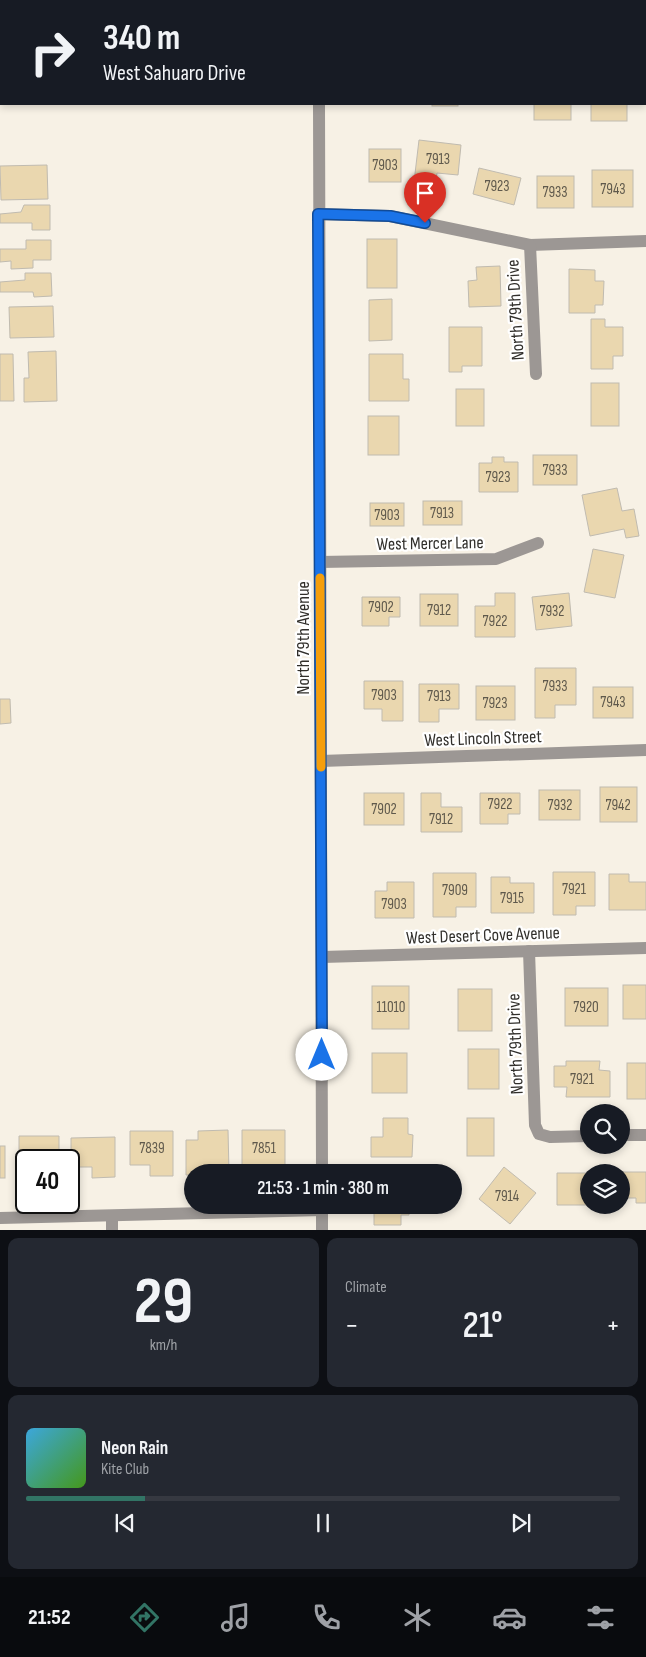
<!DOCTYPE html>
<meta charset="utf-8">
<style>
body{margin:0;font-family:"Sofia Sans Condensed",sans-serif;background:#242831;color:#f1f3f6;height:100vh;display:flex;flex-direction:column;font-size:19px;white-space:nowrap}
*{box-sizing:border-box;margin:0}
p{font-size:16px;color:#9ea1a6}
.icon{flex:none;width:28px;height:28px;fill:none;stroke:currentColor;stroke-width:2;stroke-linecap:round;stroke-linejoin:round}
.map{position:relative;height:1230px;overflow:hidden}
.side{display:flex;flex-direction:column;gap:8px;padding:8px;background:#0d0f14;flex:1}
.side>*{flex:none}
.hud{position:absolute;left:0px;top:0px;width:646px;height:105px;box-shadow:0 2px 8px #0003;background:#171b24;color:#f1f3f6;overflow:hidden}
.controls{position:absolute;left:580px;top:1104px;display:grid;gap:10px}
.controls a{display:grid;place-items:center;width:50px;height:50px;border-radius:50%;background:#171b24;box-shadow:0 2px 8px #0003;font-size:25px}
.speed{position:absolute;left:15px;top:1149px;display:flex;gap:10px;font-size:25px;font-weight:700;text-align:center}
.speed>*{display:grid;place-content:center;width:65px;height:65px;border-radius:50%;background:#171b24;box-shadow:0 2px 8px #0003;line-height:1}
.speed .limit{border:2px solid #111;border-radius:8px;background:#fff;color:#111}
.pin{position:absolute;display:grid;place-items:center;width:42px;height:42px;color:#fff;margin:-51px -21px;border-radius:50% 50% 50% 0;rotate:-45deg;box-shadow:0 0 5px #0007}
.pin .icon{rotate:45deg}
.me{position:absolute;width:55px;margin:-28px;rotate:0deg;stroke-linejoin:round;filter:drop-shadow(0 0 4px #0008)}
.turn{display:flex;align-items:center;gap:18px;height:105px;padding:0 20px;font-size:22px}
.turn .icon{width:65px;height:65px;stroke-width:2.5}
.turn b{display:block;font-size:35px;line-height:42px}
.big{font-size:38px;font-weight:600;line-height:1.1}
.side .widget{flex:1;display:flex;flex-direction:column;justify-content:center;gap:8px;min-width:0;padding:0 18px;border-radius:10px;background:#242831}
.side .dial{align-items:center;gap:0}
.dial b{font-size:65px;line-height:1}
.song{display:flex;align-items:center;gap:15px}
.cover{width:60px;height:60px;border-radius:8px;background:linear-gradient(135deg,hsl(200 70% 55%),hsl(100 70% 35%))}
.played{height:5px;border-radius:2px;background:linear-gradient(90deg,#327465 20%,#363941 20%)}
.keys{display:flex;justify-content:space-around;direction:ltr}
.heat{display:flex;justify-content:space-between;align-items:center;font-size:28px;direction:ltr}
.side .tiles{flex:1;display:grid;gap:8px;grid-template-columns:1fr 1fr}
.widget:last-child{grid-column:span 2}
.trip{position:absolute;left:184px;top:1164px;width:278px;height:50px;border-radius:25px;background:#171b24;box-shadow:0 2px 8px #0003;font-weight:600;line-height:50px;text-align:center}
.dock{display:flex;height:80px;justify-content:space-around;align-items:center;background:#090b0e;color:#9ea1a6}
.dock .icon{width:35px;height:35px}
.dock .active{color:#327465}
.dock b{font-size:22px;color:#f1f3f6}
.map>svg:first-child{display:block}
</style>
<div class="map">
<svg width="646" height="1230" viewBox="0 0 646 1230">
<rect width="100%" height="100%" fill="#f7f1e5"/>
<g fill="#ead7af" stroke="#c0bbb0">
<rect x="432" y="104" width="26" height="2"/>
<rect x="534" y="104" width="37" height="16"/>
<rect x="591" y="104" width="36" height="17"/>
<polygon points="419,140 461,145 458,175 437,173 435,185 414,182"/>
<rect x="369" y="149" width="32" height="33"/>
<polygon points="47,165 48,199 1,200 0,166"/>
<polygon points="479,168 521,178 514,205 473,194"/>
<rect x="592" y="170" width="41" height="37"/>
<rect x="537" y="176" width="37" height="32"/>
<polygon points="24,205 50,205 50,230 32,230 32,223 0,223 0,214 21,212"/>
<rect x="367" y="239" width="30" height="49"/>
<polygon points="26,240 51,240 51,260 33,260 33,268 11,269 11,261 0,262 0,249 26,249"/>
<polygon points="500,266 501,306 469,307 468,281 477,280 476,267"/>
<polygon points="569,269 595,270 595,281 604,281 603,305 595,305 595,313 569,313"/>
<polygon points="25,273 51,273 52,296 34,297 33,292 0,292 0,282 25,280"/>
<polygon points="392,299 392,340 369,341 369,300"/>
<polygon points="53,306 54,337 10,338 9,307"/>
<polygon points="591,319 605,319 605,327 623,327 623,356 613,356 613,369 591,369"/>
<polygon points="449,327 482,327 482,366 462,366 462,372 449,372"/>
<polygon points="56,351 57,401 24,402 24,378 29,378 28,352"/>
<polygon points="0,354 13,354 14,401 0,401"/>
<polygon points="369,354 403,354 403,379 409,379 409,401 369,401"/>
<rect x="591" y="383" width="28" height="43"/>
<rect x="456" y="389" width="28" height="37"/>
<rect x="368" y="416" width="31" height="39"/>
<rect x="533" y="455" width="44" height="30"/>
<polygon points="492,457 504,457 504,462 518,462 518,492 479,492 479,463 492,463"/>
<polygon points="617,488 622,511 634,509 639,536 626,538 624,529 590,536 582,495"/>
<rect x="423" y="501" width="39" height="24"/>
<rect x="370" y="503" width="34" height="23"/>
<polygon points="593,549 624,555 615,598 584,592"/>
<polygon points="495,593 515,593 515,637 475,637 475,606 495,606"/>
<polygon points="569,593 572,626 536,630 532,597"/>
<rect x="420" y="594" width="38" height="32"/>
<polygon points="362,597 400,597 400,617 389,617 389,626 362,626"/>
<polygon points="535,668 576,668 576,705 555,705 555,718 535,718"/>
<polygon points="364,681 403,681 403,721 382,721 382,709 364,709"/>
<polygon points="419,684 459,684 459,709 439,709 439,722 419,722"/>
<rect x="476" y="686" width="39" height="34"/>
<rect x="593" y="687" width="40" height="31"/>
<polygon points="0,699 10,699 11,723 0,724"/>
<rect x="600" y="787" width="37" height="35"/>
<rect x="539" y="790" width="41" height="30"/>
<rect x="364" y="793" width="40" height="32"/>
<polygon points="421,793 441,793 441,807 462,807 462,832 421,832"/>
<polygon points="480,793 520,793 520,814 508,814 508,824 480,824"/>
<polygon points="553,872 595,872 595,906 576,906 576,915 553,915"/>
<polygon points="433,873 476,873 476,907 456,907 456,917 433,917"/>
<polygon points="609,874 629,874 629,882 646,882 646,910 609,910"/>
<polygon points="491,877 510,877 510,883 534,883 534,913 491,913"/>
<polygon points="387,882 414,882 414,918 375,918 375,891 387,891"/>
<rect x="623" y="985" width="23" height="34"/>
<rect x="372" y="986" width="37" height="43"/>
<rect x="565" y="988" width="43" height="38"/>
<rect x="458" y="989" width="34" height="42"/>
<rect x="468" y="1049" width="31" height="40"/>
<rect x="372" y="1053" width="35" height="40"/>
<polygon points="566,1061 600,1061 599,1070 610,1071 610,1097 566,1097 567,1087 554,1087 554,1066 566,1066"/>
<rect x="627" y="1063" width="19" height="36"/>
<polygon points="383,1118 408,1118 408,1134 413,1135 412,1157 371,1157 371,1137 383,1137"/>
<rect x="467" y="1118" width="27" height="38"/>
<polygon points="228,1130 229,1172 192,1172 192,1175 186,1175 186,1140 198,1140 198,1131"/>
<polygon points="242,1130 285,1130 285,1167 266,1167 266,1172 242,1172"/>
<polygon points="130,1131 173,1131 173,1176 150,1176 150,1165 130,1165"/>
<polygon points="19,1136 59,1136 59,1160 26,1160 26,1170 19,1170"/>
<polygon points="115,1137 115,1177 92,1178 92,1167 71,1167 71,1138"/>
<rect x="0" y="1146" width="5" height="32"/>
<polygon points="504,1167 536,1193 510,1224 479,1199"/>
<polygon points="621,1172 646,1172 646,1203 636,1203 636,1198 621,1198"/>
<polygon points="557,1173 589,1173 588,1205 557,1205"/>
<polygon points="374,1205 409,1205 409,1215 401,1215 401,1225 374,1225"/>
</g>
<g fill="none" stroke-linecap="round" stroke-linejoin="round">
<g stroke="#9c9794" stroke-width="12">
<polyline points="318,214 390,216 530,245 646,241"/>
<polyline points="530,245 536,374"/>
<polyline points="320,562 496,559 538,543"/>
<polyline points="321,761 646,750"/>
<polyline points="529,951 535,1125 539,1134 550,1137 589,1136"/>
<polyline points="322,957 646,948"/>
<polyline points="621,1135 646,1135"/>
<polyline points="112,1216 112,1230"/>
<polyline points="0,1218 322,1210"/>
</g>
<g stroke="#9c9794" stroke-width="12">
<polyline points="320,0 320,1"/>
<polyline points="319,104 322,1172"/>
<polyline points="322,1205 322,1230"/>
</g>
</g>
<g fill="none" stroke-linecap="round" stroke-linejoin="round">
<g stroke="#114b97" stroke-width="12">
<polyline id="route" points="322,1055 318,214 390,216 425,223"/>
</g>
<use href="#route" stroke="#1a73e8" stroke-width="9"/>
<polyline stroke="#f59e0b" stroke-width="9" points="320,578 321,767"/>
</g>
<g text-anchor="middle" stroke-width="4.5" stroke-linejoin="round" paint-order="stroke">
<g font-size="15" fill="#5f594c">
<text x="438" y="164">7913</text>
<text x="385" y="170">7903</text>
<text x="497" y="191">7923</text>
<text x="613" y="194">7943</text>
<text x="555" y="197">7933</text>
<text x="555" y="475">7933</text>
<text x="498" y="482">7923</text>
<text x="442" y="518">7913</text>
<text x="387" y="520">7903</text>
<text x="381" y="612">7902</text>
<text x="439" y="615">7912</text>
<text x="552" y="616">7932</text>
<text x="495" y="626">7922</text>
<text x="555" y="691">7933</text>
<text x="384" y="700">7903</text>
<text x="439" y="701">7913</text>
<text x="613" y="707">7943</text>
<text x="495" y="708">7923</text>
<text x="500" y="809">7922</text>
<text x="560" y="810">7932</text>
<text x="618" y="810">7942</text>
<text x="384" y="814">7902</text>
<text x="441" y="824">7912</text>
<text x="574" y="894">7921</text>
<text x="455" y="895">7909</text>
<text x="512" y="903">7915</text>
<text x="394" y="909">7903</text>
<text x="391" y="1012">11010</text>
<text x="586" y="1012">7920</text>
<text x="582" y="1084">7921</text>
<text x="152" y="1153">7839</text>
<text x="264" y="1153">7851</text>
<text x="507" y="1201">7914</text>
</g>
<g font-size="18" fill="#312f2b" stroke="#fff">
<text transform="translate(515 310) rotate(-93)" y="6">North 79th Drive</text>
<text transform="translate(430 543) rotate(-1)" y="6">West Mercer Lane</text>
<text transform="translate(303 638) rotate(-90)" y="6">North 79th Avenue</text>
<text transform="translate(483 738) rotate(-2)" y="6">West Lincoln Street</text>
<text transform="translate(483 935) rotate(-2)" y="6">West Desert Cove Avenue</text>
<text transform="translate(515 1044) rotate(-92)" y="6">North 79th Drive</text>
</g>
</g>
</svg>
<div class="controls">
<a><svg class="icon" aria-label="search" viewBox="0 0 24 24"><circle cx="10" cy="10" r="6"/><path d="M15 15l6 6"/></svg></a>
<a><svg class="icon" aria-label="layers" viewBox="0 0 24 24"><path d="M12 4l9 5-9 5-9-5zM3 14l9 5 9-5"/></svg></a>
</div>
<div class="speed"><div class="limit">40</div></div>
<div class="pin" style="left:425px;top:223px;background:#d93025"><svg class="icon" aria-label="arrive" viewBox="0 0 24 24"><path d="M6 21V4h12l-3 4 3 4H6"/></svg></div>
<svg class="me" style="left:322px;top:1055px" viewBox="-20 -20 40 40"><circle r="19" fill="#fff"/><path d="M0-13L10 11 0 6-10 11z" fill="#1a73e8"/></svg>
<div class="trip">21:53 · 1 min · 380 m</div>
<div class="hud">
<div class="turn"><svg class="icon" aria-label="right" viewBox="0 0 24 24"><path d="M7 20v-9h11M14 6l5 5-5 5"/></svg><div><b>340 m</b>West Sahuaro Drive</div></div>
</div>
</div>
<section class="side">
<div class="tiles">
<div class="widget dial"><b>29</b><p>km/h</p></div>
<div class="widget"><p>Climate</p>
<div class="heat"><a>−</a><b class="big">21°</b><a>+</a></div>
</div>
<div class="widget">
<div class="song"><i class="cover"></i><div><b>Neon Rain</b><p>Kite Club</p></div></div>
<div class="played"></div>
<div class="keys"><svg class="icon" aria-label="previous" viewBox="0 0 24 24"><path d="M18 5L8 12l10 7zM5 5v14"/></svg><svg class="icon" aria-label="pause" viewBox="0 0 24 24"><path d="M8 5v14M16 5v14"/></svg><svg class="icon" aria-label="next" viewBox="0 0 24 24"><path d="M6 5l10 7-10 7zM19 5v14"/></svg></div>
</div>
</div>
</section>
<nav class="dock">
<b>21:52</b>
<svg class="icon active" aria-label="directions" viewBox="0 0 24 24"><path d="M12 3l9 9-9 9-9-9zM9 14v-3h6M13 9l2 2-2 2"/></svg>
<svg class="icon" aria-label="music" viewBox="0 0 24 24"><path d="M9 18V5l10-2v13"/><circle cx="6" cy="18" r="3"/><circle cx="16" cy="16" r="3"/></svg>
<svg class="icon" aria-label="phone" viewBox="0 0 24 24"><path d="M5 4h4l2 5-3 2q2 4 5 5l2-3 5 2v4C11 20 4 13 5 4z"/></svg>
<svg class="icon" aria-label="climate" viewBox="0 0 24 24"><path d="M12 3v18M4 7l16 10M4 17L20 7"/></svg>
<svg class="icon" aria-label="car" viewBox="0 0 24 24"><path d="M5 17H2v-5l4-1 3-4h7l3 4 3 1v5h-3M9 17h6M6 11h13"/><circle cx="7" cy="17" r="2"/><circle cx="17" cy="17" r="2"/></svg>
<svg class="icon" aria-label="filters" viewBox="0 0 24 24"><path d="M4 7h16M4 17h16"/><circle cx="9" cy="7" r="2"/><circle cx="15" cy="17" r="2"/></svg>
</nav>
